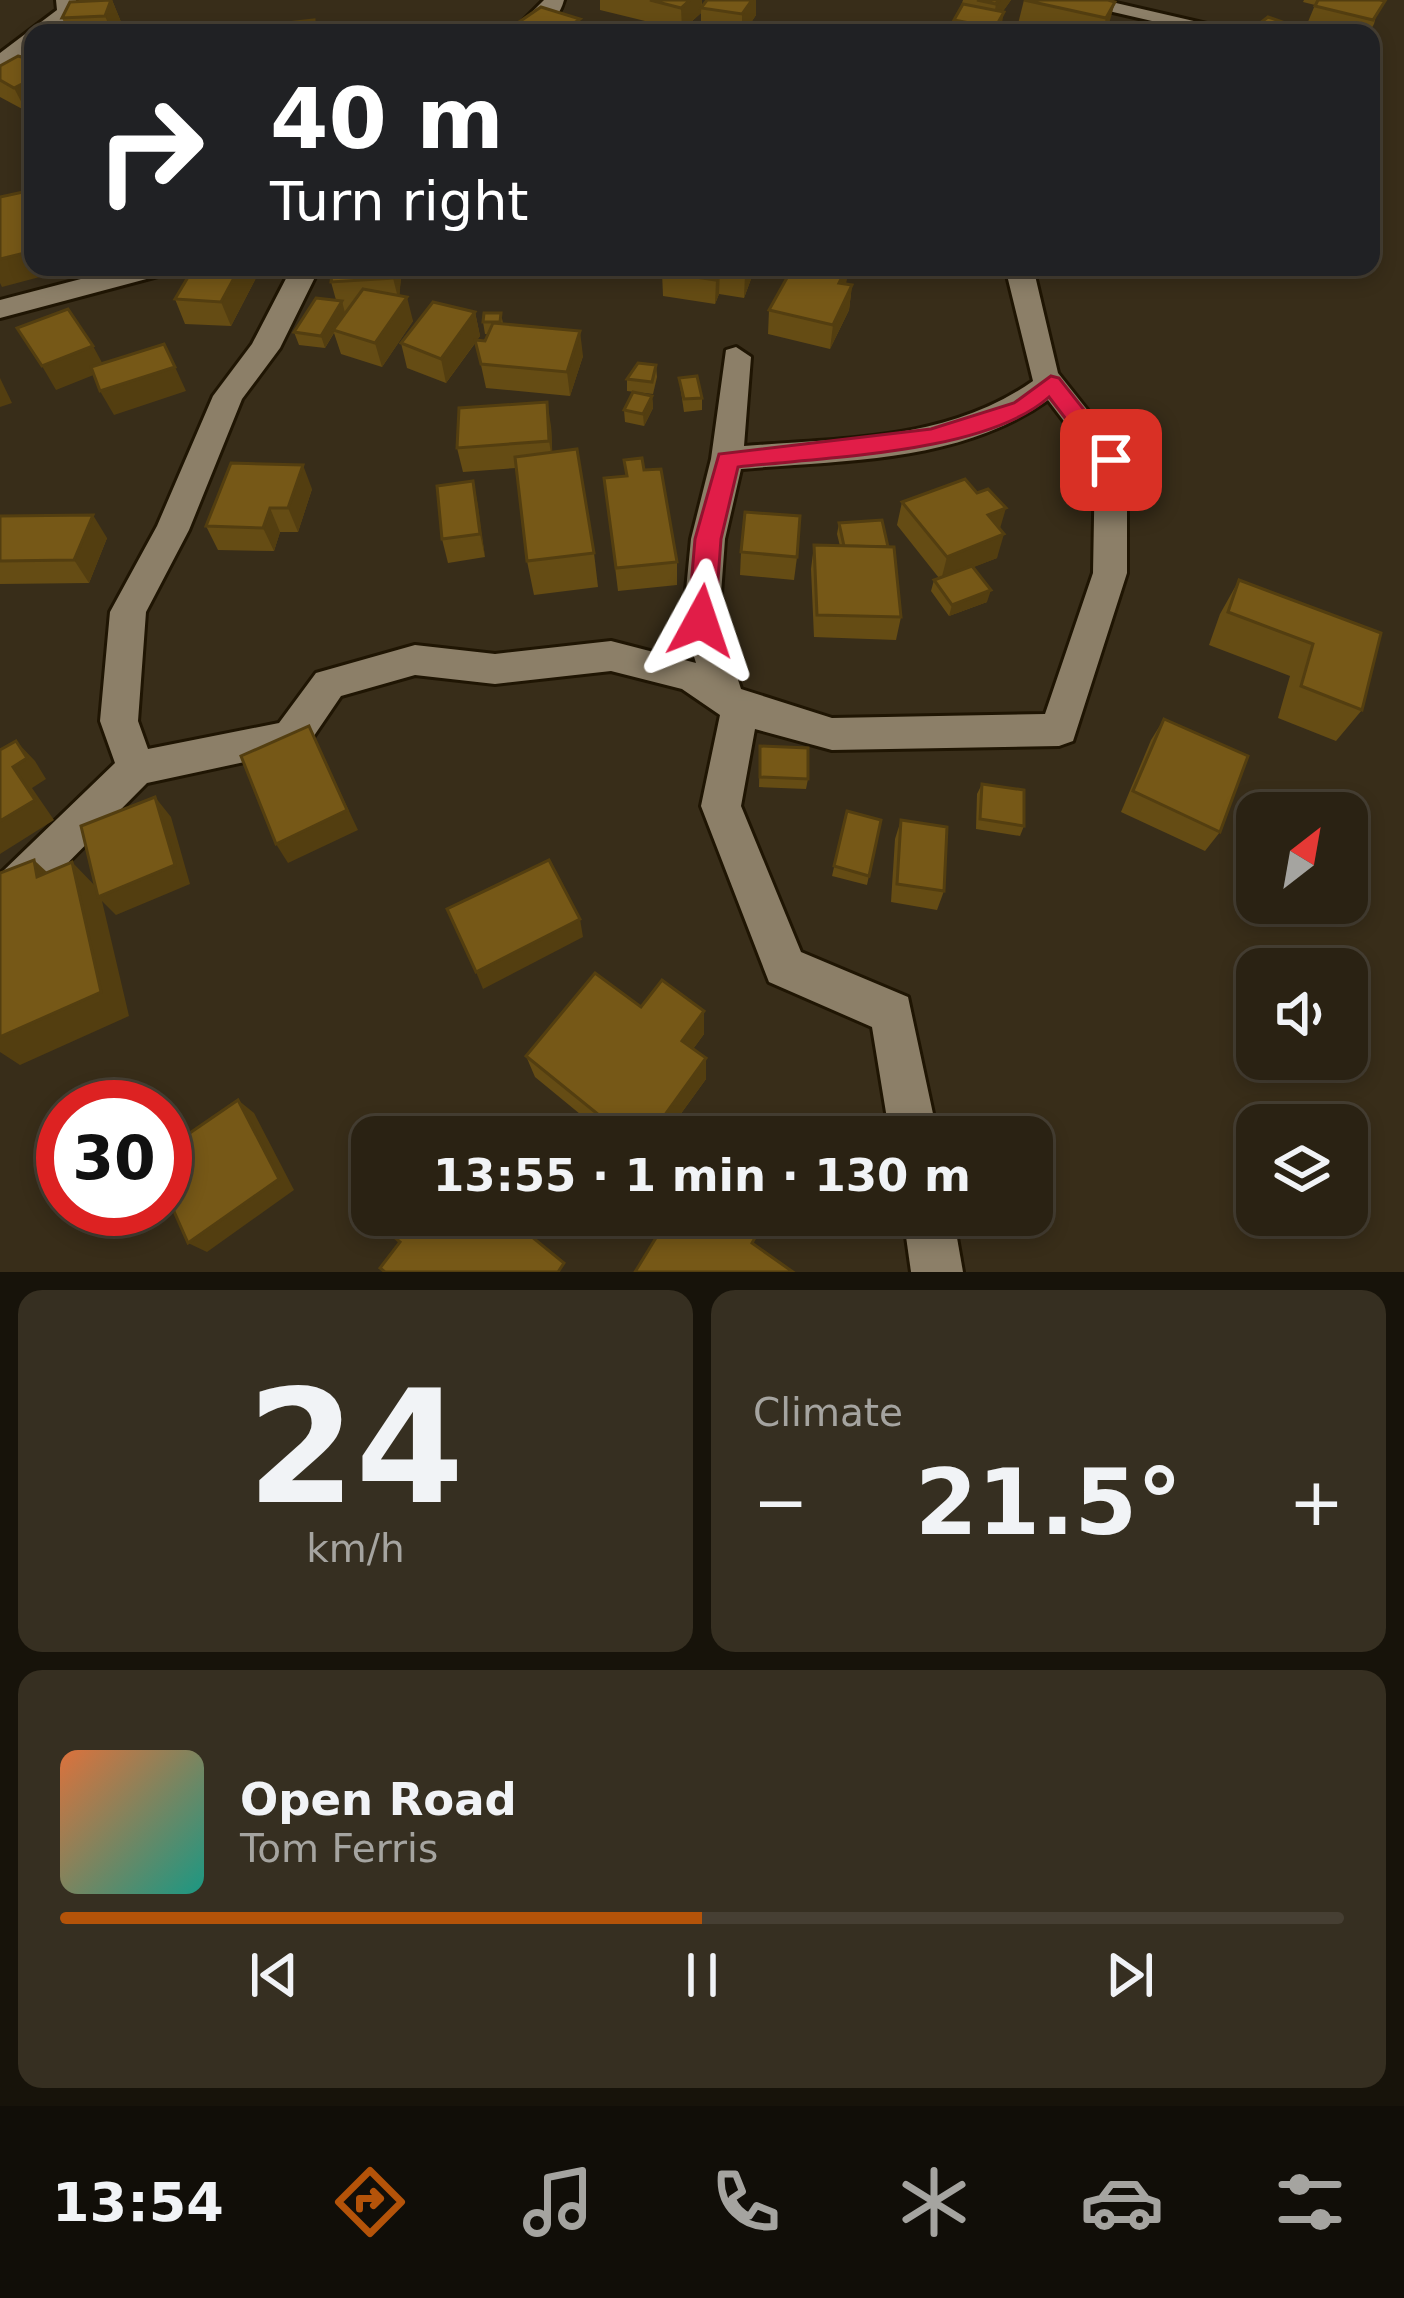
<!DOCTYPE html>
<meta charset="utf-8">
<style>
body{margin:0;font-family:"DejaVu Sans",sans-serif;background:#362f21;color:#f1f3f6;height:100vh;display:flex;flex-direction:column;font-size:45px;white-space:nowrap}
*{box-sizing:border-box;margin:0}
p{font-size:39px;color:#a5a4a0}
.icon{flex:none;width:66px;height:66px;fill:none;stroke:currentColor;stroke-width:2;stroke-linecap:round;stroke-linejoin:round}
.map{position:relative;height:1272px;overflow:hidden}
.drawer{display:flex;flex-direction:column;gap:18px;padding:18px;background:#17130a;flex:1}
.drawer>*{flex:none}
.guide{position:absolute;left:24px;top:24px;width:1356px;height:252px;border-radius:24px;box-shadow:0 6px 18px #0003,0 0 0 3px #463f33;background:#202124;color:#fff;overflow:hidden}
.needle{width:78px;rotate:31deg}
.fabs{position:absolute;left:1236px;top:792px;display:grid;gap:24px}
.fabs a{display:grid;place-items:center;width:132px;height:132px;border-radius:24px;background:#2a2213;box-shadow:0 6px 18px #0003,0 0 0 3px #463f33;font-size:60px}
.speed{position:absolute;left:36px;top:1080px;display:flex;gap:24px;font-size:60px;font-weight:700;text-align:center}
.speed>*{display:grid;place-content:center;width:156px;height:156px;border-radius:50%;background:#2a2213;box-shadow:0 6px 18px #0003,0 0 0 3px #463f33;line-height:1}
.speed .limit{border:18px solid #d22;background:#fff;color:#111}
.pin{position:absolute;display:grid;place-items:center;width:102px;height:102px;color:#fff;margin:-51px;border-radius:24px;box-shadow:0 6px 18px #0006}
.me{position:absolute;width:132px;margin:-66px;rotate:5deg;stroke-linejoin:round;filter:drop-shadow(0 0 9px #0008)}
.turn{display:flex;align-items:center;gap:42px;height:252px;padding:0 48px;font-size:54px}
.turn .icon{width:156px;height:156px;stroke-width:2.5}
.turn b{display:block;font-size:84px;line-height:102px}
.big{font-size:90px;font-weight:700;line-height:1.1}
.drawer .card{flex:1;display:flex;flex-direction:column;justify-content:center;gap:18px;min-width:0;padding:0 42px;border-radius:24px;background:#362f21}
.drawer .dial{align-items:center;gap:0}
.dial b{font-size:156px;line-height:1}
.song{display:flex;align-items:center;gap:36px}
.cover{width:144px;height:144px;border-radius:18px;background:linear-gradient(135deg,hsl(20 70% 55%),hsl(170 70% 35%))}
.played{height:12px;border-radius:6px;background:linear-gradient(90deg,#b45309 50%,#463f33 50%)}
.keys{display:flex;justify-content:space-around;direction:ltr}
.heat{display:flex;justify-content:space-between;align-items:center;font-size:66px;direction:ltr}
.drawer .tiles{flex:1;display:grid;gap:18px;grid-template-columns:1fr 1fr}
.card:last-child{grid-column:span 2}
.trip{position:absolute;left:351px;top:1116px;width:702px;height:120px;border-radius:24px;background:#2a2213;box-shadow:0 6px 18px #0003,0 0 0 3px #463f33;font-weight:700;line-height:120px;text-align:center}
.dock{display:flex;height:192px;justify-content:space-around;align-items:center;background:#110e08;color:#a5a4a0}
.dock .icon{width:84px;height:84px}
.dock .on{color:#b45309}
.dock b{font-size:54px;color:#f1f3f6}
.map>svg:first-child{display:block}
</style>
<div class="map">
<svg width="1404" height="1272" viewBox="0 0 1404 1272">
<rect width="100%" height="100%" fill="#382d19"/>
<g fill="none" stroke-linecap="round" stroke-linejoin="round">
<g stroke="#1f1503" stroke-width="6">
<g id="minor">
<polygon points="56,0 76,0 79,12 51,33 33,33 33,47 0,71 0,53 57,10"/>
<path d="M544,0H564C557,26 535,33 511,33Z"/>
<polygon points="1061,0 1103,0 1237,31 1204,33"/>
<polygon points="127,267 173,267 169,273 0,318 0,300"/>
<path d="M292,267H320L280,348L242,399L189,530L146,612L138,721L148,749L279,723L316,673L415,645L495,654L611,641L696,663L683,621L691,539L711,459L726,350L736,347L751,357L744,446C844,438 948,441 1033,381L1005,267H1033L1058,373L1127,460V573L1073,741L1059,746L832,750L755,729L741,806L801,952L908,997L938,1137H890L872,1027L769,982L701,806L720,715L682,689L611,671L495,684L415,675L341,696L305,749L147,783L15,916L0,922V874L115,763L100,721L110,612L157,526L213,396L252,344ZM1048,400L1095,462L1093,573L1045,714L832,718L741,689L719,621L725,539L741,469C843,460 960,463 1048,400Z"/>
<polygon points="903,1215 953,1215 963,1272 911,1272"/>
</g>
</g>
<use href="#minor" fill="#8c7f68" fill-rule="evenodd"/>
</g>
<g fill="#654c14">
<polygon points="112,0 121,22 117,33 69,33 62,18"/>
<polygon points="600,0 702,0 702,6 707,0 756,0 756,15 744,33 683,33 701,29 701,13 682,30 600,10"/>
<polygon points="963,0 1011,0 1003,11 1000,33 942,33 953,27"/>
<polygon points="1024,0 1108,0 1109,24 1104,33 1063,33 1018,24"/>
<polygon points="1304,0 1380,0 1374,24 1369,33 1323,33 1305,29 1315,5 1303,2"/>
<polygon points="516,24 581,33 517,33"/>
<polygon points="33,60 33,107 26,111 0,97 0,66"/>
<polygon points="194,267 252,267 256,278 231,326 185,324 175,299"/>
<polygon points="664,267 751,267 751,279 744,298 719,294 715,304 663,296 662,272"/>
<polygon points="848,267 846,284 852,285 849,310 830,349 768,334 769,310"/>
<polygon points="401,277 399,296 413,321 382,367 341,354 334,333 325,348 299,345 294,332 336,300 331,282"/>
<polygon points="475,312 480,336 477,340 485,341 488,334 485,334 483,322 501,313 503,324 583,356 570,396 486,388 476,342 446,383 407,368 401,343"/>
<polygon points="656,365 657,377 653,394 627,391 627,379"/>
<polygon points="679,378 702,398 702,410 684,412"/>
<polygon points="652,396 653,408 644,426 625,422 624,410"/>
<polygon points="551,426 552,452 594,553 598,587 534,595 527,561 516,468 463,472 457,448"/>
<polygon points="624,460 644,470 677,562 677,585 618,591 604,478 626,476"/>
<polygon points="473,481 485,557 448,563 442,539"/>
<polygon points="312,489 298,532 280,532 274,551 218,550 206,526"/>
<polygon points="902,502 1000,529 997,558 973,567 987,602 949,616 931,591 934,580 939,578 897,525"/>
<polygon points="0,516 107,538 89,583 0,584"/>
<polygon points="839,523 901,617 896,640 814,637 811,569 814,545 840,546 837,534"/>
<polygon points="741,552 797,557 794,580 740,575"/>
<polygon points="1239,580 1381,633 1362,710 1336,741 1278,718 1290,676 1209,645 1220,614"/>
<polygon points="1164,719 1220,832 1205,851 1121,812 1151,740"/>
<polygon points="760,746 808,779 806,789 759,787"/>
<polygon points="982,784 1024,826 1020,836 976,829 977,794"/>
<polygon points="847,811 881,820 867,885 832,876"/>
<polygon points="901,820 944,891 937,910 891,902 895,839"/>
<polygon points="641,1007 704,1011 704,1034 693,1049 706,1058 706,1079 664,1137 608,1137 535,1077 526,1056"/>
</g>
<g fill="#533e10">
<polygon points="112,0 121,22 117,33 112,33 105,16"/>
<polygon points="690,0 702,0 701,13 682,30 681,8"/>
<polygon points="752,0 756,0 756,15 744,33 742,33 742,14"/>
<polygon points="999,0 1011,0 992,27 996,4"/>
<polygon points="1115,2 1109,24 1104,33 1102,33 1106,18"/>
<polygon points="1004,12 1000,33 994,33 995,28"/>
<polygon points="580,19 581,33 560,33"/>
<polygon points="22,84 33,107 26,111 14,88"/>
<polygon points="23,192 33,211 33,230"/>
<polygon points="33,251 33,267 49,267 51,274 2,287 0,283 0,259"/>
<polygon points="240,267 252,267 256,278 231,326 221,302"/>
<polygon points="394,267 398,267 401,277 399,302 393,278"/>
<polygon points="747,267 751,267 751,279 744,298 745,273"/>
<polygon points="848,267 845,289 839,283"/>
<polygon points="720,270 719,294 715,304 716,280"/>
<polygon points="852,285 849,310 830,349 833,325"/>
<polygon points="407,297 413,321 382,367 375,343"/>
<polygon points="342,301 345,313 325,348 321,336"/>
<polygon points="475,312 480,336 446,383 441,359"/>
<polygon points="580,331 583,356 570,396 567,372"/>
<polygon points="93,346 106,370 56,390 42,366"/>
<polygon points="175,367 186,391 114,415 100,391"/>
<polygon points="0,378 12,403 0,407"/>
<polygon points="652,396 653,408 644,426 643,414"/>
<polygon points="547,402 551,426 553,465 549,441"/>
<polygon points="303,465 312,489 298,532 288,508"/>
<polygon points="473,481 478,505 485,557 480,534"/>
<polygon points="270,508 280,532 274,551 263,528"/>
<polygon points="1006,508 999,532 988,515"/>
<polygon points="93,515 107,538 89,583 74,560"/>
<polygon points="1004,534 997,558 941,580 947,557"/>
<polygon points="991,590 987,602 949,616 952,605"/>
<polygon points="309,726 358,830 288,863 276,844"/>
<polygon points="16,741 35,761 46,779 32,788 54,820 0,854 0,821 13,767"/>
<polygon points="155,797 171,817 190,884 116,915 102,901 129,1016 20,1065 0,1052 0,1037 72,862 99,890"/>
<polygon points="34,860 63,887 37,877"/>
<polygon points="580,919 583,937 483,989 476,972"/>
<polygon points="704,1011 704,1034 683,1063 682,1041"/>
<polygon points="706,1058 706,1079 664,1137 649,1137"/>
<polygon points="238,1100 254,1113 294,1190 207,1252 188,1243"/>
</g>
<g fill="#765817" stroke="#533e10" stroke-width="3">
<polygon points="111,0 105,16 62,18 70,2"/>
<polygon points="650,0 690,0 681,8"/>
<polygon points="707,0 752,0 742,14 701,8"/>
<polygon points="977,0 999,0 996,4"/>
<polygon points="1024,0 1108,0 1115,2 1106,18"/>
<polygon points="1318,0 1380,0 1385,1 1373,20 1315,6"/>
<polygon points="963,4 1004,12 995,28 954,20"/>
<polygon points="541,7 580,19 560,33 545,33 516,24"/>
<polygon points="1268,17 1305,30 1301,33 1247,33"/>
<polygon points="314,20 314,29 322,28 322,33 259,33 259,26"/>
<polygon points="611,23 639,28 634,33 601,33"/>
<polygon points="820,23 852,31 849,33 810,33"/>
<polygon points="950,26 974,33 942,33"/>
<polygon points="684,28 724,31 722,33 683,33"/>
<polygon points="18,56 33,60 33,87 22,84 14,88 0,80 0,66"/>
<polygon points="23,192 33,230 33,251 0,259 0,197"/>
<polygon points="194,267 240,267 221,302 175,299"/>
<polygon points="333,267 394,267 393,278 331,282"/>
<polygon points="664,267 747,267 745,273 720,270 716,280 662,272"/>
<polygon points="793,267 847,267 839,283 852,285 833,325 769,310"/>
<polygon points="363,289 407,297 375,343 333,330"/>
<polygon points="316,298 342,301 321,336 294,332"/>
<polygon points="433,302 475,312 441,359 401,343"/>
<polygon points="68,309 93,346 42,366 17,328"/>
<polygon points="484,313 501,313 500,322 483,322"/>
<polygon points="493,323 580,331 567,372 481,364 475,340 485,341"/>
<polygon points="164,344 175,367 100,391 91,367"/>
<polygon points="638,363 656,365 652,382 627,379"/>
<polygon points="697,376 702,398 684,399 679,378"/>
<polygon points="633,392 652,396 643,414 624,410"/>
<polygon points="547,402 549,441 457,448 459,408"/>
<polygon points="577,449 594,553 527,561 515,457"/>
<polygon points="642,458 644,470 661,469 677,562 616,568 604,478 627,476 624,460"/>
<polygon points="231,463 303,465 288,508 270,508 263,528 206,526"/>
<polygon points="965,479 977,493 988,489 1006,508 988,515 1004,534 947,557 902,502"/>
<polygon points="473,481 480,534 442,539 437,486"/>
<polygon points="745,512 800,516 797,557 741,552"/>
<polygon points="93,515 74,560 0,561 0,516"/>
<polygon points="882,520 888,547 844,546 839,523"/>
<polygon points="814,545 894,547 901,617 817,615"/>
<polygon points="972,566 991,590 952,605 934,580"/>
<polygon points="1239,580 1381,633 1362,710 1301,686 1313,644 1228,612"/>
<polygon points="1164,719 1248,756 1220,832 1133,791"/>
<polygon points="309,726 347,810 276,844 241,756"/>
<polygon points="16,741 27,758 13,767 35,800 0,821 0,750"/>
<polygon points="760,746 808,748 808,779 760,777"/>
<polygon points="982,784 1024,790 1024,826 980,819"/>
<polygon points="155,797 175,865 98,897 81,826"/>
<polygon points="847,811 881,820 869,876 834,866"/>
<polygon points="901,820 947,827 944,891 897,884"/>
<polygon points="34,860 37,877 72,862 101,992 0,1037 0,873"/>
<polygon points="549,860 580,919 476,972 447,909"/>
<polygon points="595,973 641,1007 662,980 704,1011 682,1041 706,1058 649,1137 626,1137 526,1056"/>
<polygon points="238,1100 279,1179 188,1243 165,1191 165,1150"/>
<polygon points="379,1215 505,1215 564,1263 558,1272 385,1272 380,1268 400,1242 375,1220"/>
<polygon points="670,1215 709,1215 726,1227 733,1215 750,1215 763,1224 752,1243 793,1272 635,1272"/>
</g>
<path fill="#e11d48" stroke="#92132f" stroke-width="3" d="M1051,376L1059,378L1119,454V466H1102L1049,397C985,454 823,457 738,467L721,539L715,621L701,631L692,628L688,621L695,539L719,454L931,429L1014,403Z"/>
</svg>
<div class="fabs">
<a><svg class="needle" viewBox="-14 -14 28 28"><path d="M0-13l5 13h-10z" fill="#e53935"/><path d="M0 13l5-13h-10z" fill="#a5a4a0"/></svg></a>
<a><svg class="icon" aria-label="sound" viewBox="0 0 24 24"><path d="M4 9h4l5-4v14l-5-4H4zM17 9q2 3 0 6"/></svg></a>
<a><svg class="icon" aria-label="layers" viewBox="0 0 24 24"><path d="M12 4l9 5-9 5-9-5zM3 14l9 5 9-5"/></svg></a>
</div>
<div class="speed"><div class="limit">30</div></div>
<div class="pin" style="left:1111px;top:460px;background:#d93025"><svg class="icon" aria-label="arrive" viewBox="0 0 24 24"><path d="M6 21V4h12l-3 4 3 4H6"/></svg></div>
<svg class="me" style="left:701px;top:621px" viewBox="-20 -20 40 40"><path d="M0-17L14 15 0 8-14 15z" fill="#e11d48" stroke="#fff" stroke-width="4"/></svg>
<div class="trip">13:55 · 1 min · 130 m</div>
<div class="guide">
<div class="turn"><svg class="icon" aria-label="right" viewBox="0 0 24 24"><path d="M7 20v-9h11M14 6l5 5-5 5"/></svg><div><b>40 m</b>Turn right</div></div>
</div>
</div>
<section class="drawer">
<div class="tiles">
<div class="card dial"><b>24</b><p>km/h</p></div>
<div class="card"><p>Climate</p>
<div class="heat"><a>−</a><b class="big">21.5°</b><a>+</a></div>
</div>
<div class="card">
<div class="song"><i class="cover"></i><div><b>Open Road</b><p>Tom Ferris</p></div></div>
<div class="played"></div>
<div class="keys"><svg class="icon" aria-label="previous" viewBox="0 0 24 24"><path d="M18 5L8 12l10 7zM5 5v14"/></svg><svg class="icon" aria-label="pause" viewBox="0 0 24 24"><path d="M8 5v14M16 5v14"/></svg><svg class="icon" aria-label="next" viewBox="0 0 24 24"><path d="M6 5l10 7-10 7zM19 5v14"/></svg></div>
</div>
</div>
</section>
<nav class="dock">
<b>13:54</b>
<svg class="icon on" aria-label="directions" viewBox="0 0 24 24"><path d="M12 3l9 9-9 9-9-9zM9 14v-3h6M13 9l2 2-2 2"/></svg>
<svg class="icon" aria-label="music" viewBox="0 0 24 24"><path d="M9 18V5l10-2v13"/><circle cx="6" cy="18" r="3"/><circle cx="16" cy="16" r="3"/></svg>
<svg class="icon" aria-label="phone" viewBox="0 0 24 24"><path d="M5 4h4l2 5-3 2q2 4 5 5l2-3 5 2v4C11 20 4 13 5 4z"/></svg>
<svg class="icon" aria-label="climate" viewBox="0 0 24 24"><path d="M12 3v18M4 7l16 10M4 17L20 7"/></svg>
<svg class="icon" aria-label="car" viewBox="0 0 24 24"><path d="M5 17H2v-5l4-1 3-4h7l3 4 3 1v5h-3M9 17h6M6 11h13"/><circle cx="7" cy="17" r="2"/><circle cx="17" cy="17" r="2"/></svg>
<svg class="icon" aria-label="filters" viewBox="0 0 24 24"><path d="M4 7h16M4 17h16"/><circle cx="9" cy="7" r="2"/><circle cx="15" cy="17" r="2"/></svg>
</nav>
